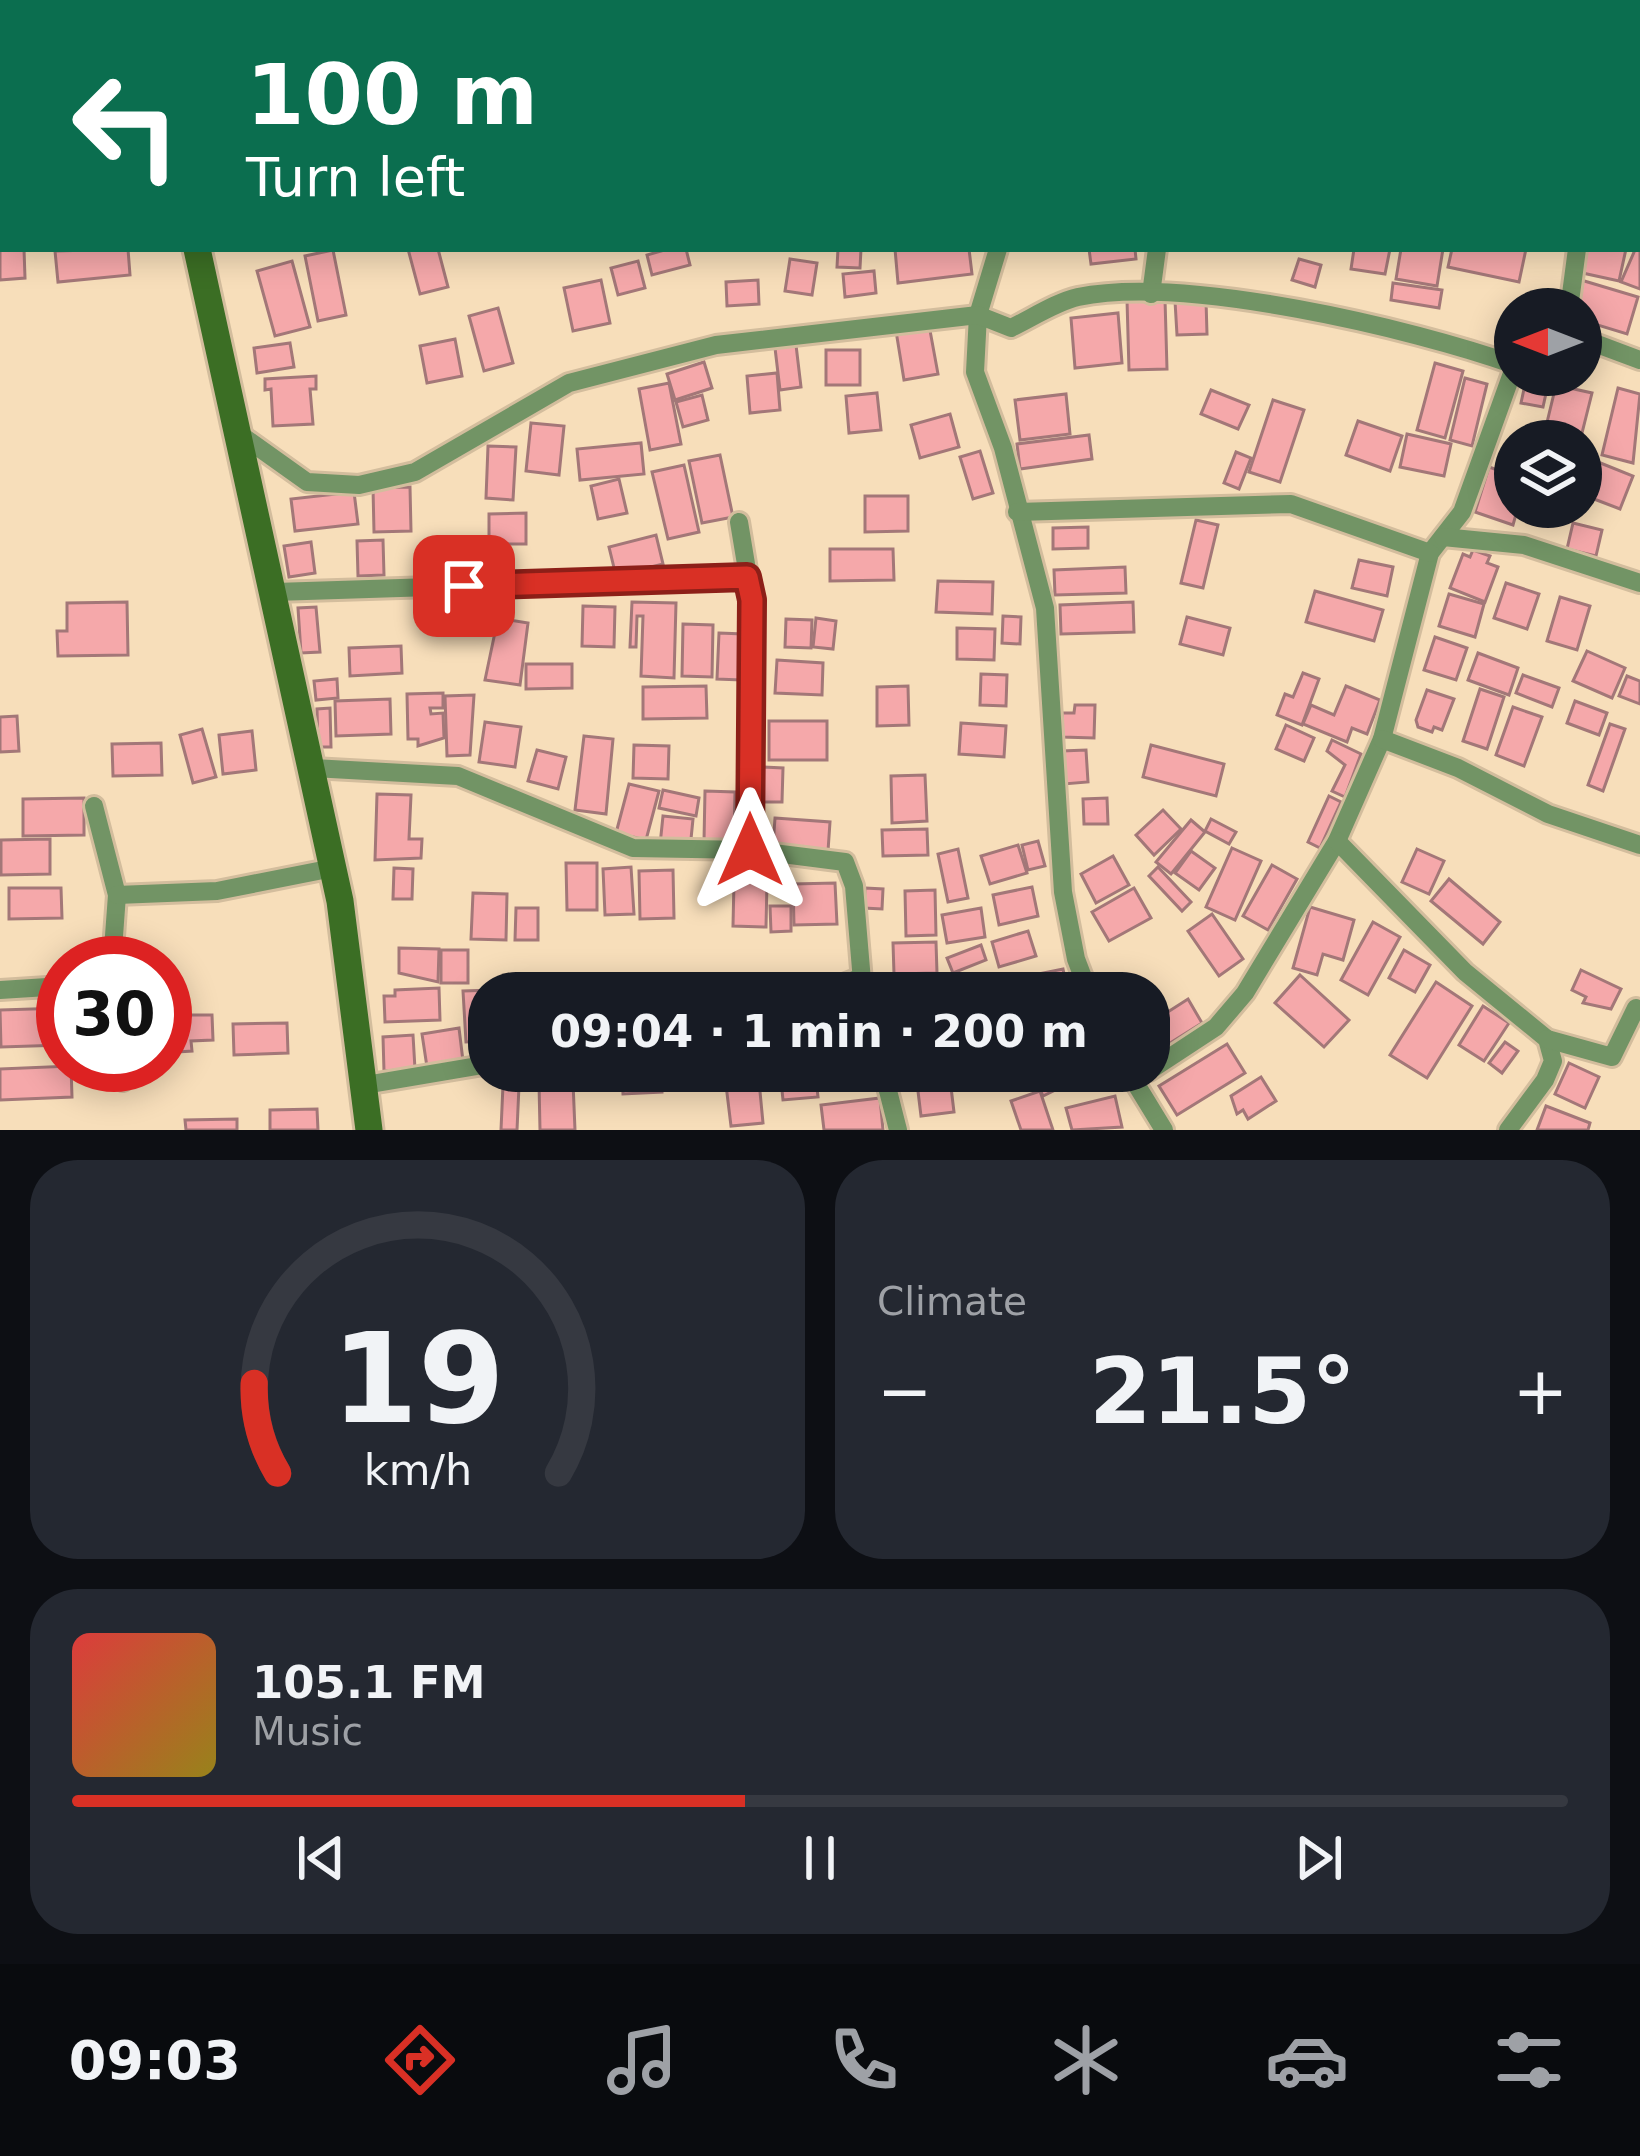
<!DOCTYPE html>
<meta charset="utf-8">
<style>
body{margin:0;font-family:"DejaVu Sans",sans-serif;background:#242831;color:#f1f3f6;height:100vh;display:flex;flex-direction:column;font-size:45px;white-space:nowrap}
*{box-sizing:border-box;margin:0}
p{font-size:39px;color:#9ea1a6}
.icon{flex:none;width:66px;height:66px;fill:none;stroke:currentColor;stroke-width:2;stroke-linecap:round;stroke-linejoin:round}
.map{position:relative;height:1130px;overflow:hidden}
.panel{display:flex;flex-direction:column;gap:30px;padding:30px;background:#0d0f14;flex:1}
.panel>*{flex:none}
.guide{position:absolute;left:0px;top:0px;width:1641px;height:252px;box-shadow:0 6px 30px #0003;background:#0b6e4f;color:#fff;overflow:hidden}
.needle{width:78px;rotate:270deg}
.tools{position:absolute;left:1494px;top:288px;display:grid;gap:24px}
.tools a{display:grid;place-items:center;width:108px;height:108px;border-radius:50%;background:#171b24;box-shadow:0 6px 30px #0003;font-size:60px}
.speed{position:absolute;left:36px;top:936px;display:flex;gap:24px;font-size:60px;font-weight:700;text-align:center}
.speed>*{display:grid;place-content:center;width:156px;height:156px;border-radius:50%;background:#171b24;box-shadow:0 6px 30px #0003;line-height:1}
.speed .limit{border:18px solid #d22;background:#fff;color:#111}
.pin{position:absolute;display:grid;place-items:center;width:102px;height:102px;color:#fff;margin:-51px;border-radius:24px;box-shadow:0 6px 18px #0006}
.me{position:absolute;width:132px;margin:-66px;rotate:0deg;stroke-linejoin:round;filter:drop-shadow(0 0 9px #0008)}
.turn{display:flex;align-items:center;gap:42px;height:252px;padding:0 48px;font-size:54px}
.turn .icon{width:156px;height:156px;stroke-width:2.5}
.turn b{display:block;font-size:84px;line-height:102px}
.big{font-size:90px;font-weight:700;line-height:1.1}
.panel .widget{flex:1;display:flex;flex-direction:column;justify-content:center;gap:18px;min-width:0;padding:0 42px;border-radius:48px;background:#242831}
.panel .dial{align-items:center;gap:0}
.dial svg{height:312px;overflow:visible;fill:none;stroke:#363941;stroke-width:7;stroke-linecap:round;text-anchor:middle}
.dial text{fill:#f1f3f6;stroke:none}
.song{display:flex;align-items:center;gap:36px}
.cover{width:144px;height:144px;border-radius:18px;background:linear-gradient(135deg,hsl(0 70% 55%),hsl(50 70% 35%))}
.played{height:12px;border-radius:6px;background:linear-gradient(90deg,#d93025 45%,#363941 45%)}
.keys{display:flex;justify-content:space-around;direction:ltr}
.heat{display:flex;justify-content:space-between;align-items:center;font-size:66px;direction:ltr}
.panel .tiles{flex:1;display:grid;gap:30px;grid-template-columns:1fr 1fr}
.widget:last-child{grid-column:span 2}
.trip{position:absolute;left:468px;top:972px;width:702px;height:120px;border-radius:48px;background:#171b24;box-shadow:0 6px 30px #0003;font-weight:700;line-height:120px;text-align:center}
.dock{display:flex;height:192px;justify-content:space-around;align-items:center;background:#090b0e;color:#9ea1a6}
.dock .icon{width:84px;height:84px}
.dock .on{color:#d93025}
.dock b{font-size:54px;color:#f1f3f6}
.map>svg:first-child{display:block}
</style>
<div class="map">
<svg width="1640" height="1130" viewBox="0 0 1640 1130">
<rect width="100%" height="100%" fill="#f7deba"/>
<g fill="#f5a8aa" stroke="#a37778" stroke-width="3">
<polygon points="1638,243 1640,243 1640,289 1621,282"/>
<polygon points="0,248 24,249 25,278 0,280"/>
<polygon points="128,249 130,275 58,282 55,251"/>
<polygon points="408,249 438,249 448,287 420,294"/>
<polygon points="668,249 686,249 690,265 652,275 647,255"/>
<polygon points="838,249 861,249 860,268 837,267"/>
<polygon points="895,249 969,249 972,274 898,283"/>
<polygon points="1089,249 1135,249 1136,259 1091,264"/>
<polygon points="1354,249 1390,249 1385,274 1351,269"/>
<polygon points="1401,249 1443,249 1437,286 1396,279"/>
<polygon points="1452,249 1526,249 1519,282 1448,267"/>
<polygon points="1583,249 1626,249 1619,281 1578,272"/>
<polygon points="333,250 346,315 318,321 305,256"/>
<polygon points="790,259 817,263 812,295 785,291"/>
<polygon points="1299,259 1321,265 1315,287 1292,280"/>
<polygon points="292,261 310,327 275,336 257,271"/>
<polygon points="638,261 645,288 618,295 611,268"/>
<polygon points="874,271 876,293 845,297 843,274"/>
<polygon points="601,280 610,323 573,331 564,288"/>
<polygon points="758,280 759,304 727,306 726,282"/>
<polygon points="1581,280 1638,297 1627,334 1581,320 1581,309 1572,309"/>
<polygon points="1393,283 1442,290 1439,308 1391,300"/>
<polygon points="1165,299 1167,369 1129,370 1127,300"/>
<polygon points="1206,300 1207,334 1177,335 1175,301"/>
<polygon points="498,308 513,363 484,371 469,316"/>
<polygon points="1118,313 1122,363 1075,368 1071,318"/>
<polygon points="929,325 938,374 904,380 896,331"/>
<polygon points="455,339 462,376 427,383 420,346"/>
<polygon points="290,343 294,367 257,373 254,348"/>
<polygon points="796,345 801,387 780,390 775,348"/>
<rect x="826" y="350" width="34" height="35"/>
<polygon points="704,362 712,388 675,400 667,374"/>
<polygon points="1435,363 1463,371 1445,438 1417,430"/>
<polygon points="777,373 780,410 750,413 747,376"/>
<polygon points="1527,375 1550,375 1543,407 1521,403"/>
<polygon points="316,376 316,389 310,389 313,424 273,426 271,389 265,390 265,379"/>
<polygon points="1465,378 1487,384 1472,446 1450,440"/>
<polygon points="669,383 681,444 650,450 639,389"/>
<polygon points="1556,385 1592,393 1580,441 1543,439"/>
<polygon points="1618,388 1640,394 1633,463 1602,455"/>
<polygon points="1211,390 1249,405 1238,429 1201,414"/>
<polygon points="877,393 881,430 849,433 846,396"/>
<polygon points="1066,394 1070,434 1020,440 1015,400"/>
<polygon points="702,395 708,420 683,427 676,402"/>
<polygon points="1273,400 1304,410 1280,482 1249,472"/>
<polygon points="950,414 959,447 920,458 911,425"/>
<polygon points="1358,421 1402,436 1390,471 1346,455"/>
<polygon points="531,423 564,426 559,475 526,471"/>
<polygon points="1407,434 1451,444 1444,476 1400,467"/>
<polygon points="1089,435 1092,459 1020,469 1017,444"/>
<polygon points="641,443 644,474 580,480 577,449"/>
<polygon points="488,446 516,447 513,500 486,498"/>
<polygon points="980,451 993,493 973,499 960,457"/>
<polygon points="1236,452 1251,458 1239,489 1224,483"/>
<polygon points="720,455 733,517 702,523 689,461"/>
<polygon points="1593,460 1633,476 1620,509 1581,494"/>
<polygon points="684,465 699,532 668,539 652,472"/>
<polygon points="1489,467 1515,476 1518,507 1513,525 1475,512"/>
<polygon points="619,479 627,513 598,519 591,486"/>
<polygon points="410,487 411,531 374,532 373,488"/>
<polygon points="354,492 358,524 295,531 291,499"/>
<polygon points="865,496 908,496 908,531 865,532"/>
<polygon points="526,513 526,544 489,544 489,514"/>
<polygon points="1196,520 1218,525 1203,588 1181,583"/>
<polygon points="1573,523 1602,530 1596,556 1567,549"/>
<polygon points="1088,527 1088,548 1053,549 1053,528"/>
<polygon points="656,535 663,564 616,576 609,547"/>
<polygon points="383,540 384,575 358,576 357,541"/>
<polygon points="311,542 315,573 289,577 284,546"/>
<polygon points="830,549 893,549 894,580 830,581"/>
<polygon points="1473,550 1490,556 1487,563 1498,567 1485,602 1450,588 1463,554 1470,557"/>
<polygon points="1359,560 1393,567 1387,596 1352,588"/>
<polygon points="1125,567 1126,593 1055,595 1054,570"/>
<polygon points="938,581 993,582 992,614 936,612"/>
<polygon points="1506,583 1539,594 1527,629 1494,618"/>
<polygon points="1315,591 1383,610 1374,641 1306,622"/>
<polygon points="1449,594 1484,604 1475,637 1439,626"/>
<polygon points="1560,597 1590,606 1577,650 1547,641"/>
<polygon points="127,602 128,655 58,656 57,631 67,631 67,603"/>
<polygon points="632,602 676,603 674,678 641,676 643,616 637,616 636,647 630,647"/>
<polygon points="1133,602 1134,632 1061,634 1060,605"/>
<polygon points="583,606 615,607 614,647 582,646"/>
<polygon points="316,607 320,652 301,653 298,608"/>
<polygon points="1003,616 1021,617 1020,644 1002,643"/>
<polygon points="1187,617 1230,628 1223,655 1180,644"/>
<polygon points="498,618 528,623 520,685 485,680"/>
<polygon points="816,618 836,621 833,649 813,647"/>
<polygon points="786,619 812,620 811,648 785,647"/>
<polygon points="683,624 713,625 712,677 682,676"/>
<polygon points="957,628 995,629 994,660 957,659"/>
<polygon points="719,633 743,634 741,680 717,679"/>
<polygon points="1435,637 1467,648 1456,680 1424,670"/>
<polygon points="401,646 402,673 350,676 349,648"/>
<polygon points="1587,651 1625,668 1612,698 1573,681"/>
<polygon points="1478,653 1518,668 1509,695 1468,680"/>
<polygon points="777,660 823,663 822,695 775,693"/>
<polygon points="526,664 572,664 572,688 526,689"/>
<polygon points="1303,673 1319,679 1302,725 1277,715 1285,694 1293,697"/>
<polygon points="981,674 1007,675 1006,706 980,705"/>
<polygon points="1523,675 1559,688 1552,707 1516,693"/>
<polygon points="1627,676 1640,681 1640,704 1619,696"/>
<polygon points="337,679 338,698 316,700 314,681"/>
<polygon points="706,686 707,718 643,719 643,687"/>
<polygon points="908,686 909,725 877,726 877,687"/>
<polygon points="1346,686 1380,700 1367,734 1352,728 1347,742 1303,724 1311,705 1334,715"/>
<polygon points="1480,689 1504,697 1487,749 1463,741"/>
<polygon points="1427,690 1454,699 1442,730 1434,727 1432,732 1418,727 1416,720"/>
<polygon points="443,693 443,708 430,708 431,714 443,713 444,738 418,746 418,739 408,739 407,694"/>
<polygon points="474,695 470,755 447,756 445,696"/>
<polygon points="390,699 391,734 336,736 335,701"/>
<polygon points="1575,701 1607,713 1599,735 1567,723"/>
<polygon points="1075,705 1095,705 1094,738 1062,737 1062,713 1074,713"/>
<polygon points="1513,707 1542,717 1524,766 1496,755"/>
<polygon points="330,708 331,747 318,747 317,709"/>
<polygon points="17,716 19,751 0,752 0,717"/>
<rect x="769" y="721" width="58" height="39"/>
<polygon points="485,722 521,727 515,767 479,762"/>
<polygon points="961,723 1006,726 1004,757 959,754"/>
<polygon points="1610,724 1625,729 1603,791 1588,785"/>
<polygon points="1286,725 1314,738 1304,761 1276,749"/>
<polygon points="202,729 216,777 193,783 180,735"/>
<polygon points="252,731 256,770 223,774 219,735"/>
<polygon points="584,736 613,739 606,814 575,810"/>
<polygon points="1332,740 1361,754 1345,797 1332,791 1345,765 1327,751"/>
<polygon points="161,743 162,775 113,776 112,744"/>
<polygon points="634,745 669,746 668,779 633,778"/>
<polygon points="1151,745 1224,764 1216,796 1143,777"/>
<polygon points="537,750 566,757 558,789 528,781"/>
<polygon points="1086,750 1088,782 1064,784 1062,751"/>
<polygon points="763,767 783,768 782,802 762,802"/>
<polygon points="925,775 927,821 892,823 891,776"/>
<polygon points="629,784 659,791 646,840 616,833"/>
<polygon points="663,790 699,798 696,816 659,808"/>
<polygon points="705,791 735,792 734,842 704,841"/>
<polygon points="377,794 411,795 409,839 422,839 421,858 375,860"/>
<polygon points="1329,796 1341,802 1320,848 1308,842"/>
<polygon points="84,798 84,835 23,836 23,799"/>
<polygon points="1107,798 1108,824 1084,824 1083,799"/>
<polygon points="1163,810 1181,829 1154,855 1136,835"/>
<polygon points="663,816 693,819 690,849 660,845"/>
<polygon points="775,818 830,822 828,851 773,846"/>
<polygon points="1211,819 1236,832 1229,844 1205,831"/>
<polygon points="1191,820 1205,832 1171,874 1156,862"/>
<polygon points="927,829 928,855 883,856 882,830"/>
<polygon points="50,839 50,874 1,875 1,840"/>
<polygon points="1038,841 1045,866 1028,870 1022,845"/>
<polygon points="1018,845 1027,873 990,884 981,856"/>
<polygon points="1232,848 1261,861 1235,920 1206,907"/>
<polygon points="958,849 968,898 948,902 938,854"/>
<polygon points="1417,849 1444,861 1429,894 1402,882"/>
<polygon points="1191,851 1215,868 1199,890 1175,873"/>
<polygon points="1113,856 1129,885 1096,903 1081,874"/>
<polygon points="566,863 597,863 597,910 567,910"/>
<polygon points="1272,865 1297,879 1268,930 1243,916"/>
<polygon points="631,867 634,914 605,915 603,869"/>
<polygon points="1158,867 1191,902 1182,911 1149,876"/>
<polygon points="394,868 413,869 412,899 393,899"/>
<polygon points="673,870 674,918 640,919 639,871"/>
<polygon points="1449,879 1500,922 1483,944 1431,901"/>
<polygon points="734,881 767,882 766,927 733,926"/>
<polygon points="835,883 837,924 794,925 793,884"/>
<polygon points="1032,887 1038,916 999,925 993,895"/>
<polygon points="9,888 61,888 62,918 9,919"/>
<polygon points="865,888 883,889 882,909 864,908"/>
<polygon points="1134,888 1151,918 1109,941 1092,912"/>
<polygon points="935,890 936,935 906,936 905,891"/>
<polygon points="473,893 507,894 506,940 471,939"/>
<polygon points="770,906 791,906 791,931 771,932"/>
<polygon points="1310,907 1354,920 1343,960 1323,954 1317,975 1293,968"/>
<polygon points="516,908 538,908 538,940 515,940"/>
<polygon points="981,908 985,937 947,943 942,915"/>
<polygon points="1212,914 1243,959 1219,976 1188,931"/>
<polygon points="1373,922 1400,937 1368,995 1341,980"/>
<polygon points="1028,931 1036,956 999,967 992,942"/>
<polygon points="936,942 937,973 894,974 893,943"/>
<polygon points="981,945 986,960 953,973 947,958"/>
<polygon points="399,948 439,949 438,982 399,973"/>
<rect x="441" y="950" width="27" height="33"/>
<polygon points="1404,950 1430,965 1415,992 1389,978"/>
<polygon points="1063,969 1068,993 1006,993 1004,981"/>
<polygon points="1581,970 1621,989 1611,1009 1583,1003 1586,997 1572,990"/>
<polygon points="1300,975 1349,1020 1324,1047 1275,1003"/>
<polygon points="988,977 989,993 956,993 956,979"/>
<polygon points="1436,982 1472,1006 1427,1078 1390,1055"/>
<polygon points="439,988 440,1020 385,1022 384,996 395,996 395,990"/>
<polygon points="495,990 489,993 489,1041 466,1042 463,991"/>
<polygon points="1188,999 1202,1023 1151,1055 1149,1024"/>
<polygon points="1483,1006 1509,1023 1484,1061 1459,1045"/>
<polygon points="63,1008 63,1045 1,1047 0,1010"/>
<polygon points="178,1015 212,1015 213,1040 191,1041 192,1051 178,1052"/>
<polygon points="287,1023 288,1053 234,1055 233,1024"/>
<polygon points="459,1028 463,1061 427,1067 422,1034"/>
<polygon points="413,1035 415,1069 384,1071 383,1037"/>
<polygon points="1505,1042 1518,1051 1502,1073 1489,1063"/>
<polygon points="1227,1044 1245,1073 1177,1115 1159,1086"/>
<polygon points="1569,1063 1599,1077 1585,1108 1555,1094"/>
<polygon points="71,1066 72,1097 0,1100 0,1069"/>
<polygon points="622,1071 661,1071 662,1092 623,1094"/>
<polygon points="780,1071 815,1071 818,1097 783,1100"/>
<polygon points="1031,1071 1087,1071 1088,1074 1043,1096"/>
<polygon points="1261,1077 1276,1101 1248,1119 1243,1110 1237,1114 1231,1096"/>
<polygon points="950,1079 954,1112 921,1116 917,1083"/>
<polygon points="759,1081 763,1123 731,1126 726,1085"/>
<polygon points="573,1082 575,1130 540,1130 539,1083"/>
<polygon points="503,1085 519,1086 517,1130 501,1130"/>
<polygon points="1040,1091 1053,1130 1021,1130 1011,1101"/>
<polygon points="1115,1096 1122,1127 1072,1130 1066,1108"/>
<polygon points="880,1098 883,1130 824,1130 821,1105"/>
<polygon points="1546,1106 1590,1123 1588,1130 1537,1130"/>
<polygon points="317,1109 318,1130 270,1130 270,1110"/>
<polygon points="237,1119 237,1130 186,1130 185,1120"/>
</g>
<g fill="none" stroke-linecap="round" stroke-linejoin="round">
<g stroke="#d3bd9d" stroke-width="24">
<g id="street">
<polyline points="1024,3 1025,0"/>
<polyline points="1618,3 1618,0"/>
<polyline points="1638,233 1640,234"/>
<polyline points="998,249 978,315 975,372 1003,448 1045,608 1063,892 1076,959 1089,993"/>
<polyline points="1151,294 1157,249"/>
<polyline points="1569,309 1577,249"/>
<polyline points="1581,338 1640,360"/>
<path d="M241,435L307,482L359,485L415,472L569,383L716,345L978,315L1011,328C1032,318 1056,302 1078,297C1185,275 1411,328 1515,365L1462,512L1430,553L1382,739L1337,841L1245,993L1216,1027L1149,1071"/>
<polyline points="1017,512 1291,504 1430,553"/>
<polyline points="739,522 752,600 750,850"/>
<polyline points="1443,537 1524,545 1640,583"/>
<polyline points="275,592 747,577"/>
<polyline points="1382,739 1458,768 1548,814 1640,845"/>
<polyline points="313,768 458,776 633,848 750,850 845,862 854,886 863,993"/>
<polyline points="94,806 117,895 112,963"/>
<polyline points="1337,841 1465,972 1547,1039 1553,1061 1545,1080 1508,1130"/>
<polyline points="117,895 217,891 333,868"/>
<polyline points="0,990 63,986"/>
<polyline points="821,993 859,978"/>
<polyline points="1547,1039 1612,1057 1636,1008"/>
<polyline points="121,1065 123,1081"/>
<polyline points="883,1071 898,1130"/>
<polyline points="1128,1071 1164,1130"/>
<polyline points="365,1085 489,1064"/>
</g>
</g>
<g stroke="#d3bd9d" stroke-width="33">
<g id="secondary">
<polyline points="160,0 161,3"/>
<polyline points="197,249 340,901 369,1130"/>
</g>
</g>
<use href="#street" stroke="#729465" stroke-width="18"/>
<use href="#secondary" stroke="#3b6e24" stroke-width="27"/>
</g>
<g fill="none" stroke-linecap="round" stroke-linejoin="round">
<g stroke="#8d1f18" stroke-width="30">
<polyline id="route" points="464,586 747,577 752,600 750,850"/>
</g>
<use href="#route" stroke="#d93025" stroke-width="21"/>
</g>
</svg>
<div class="tools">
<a><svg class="needle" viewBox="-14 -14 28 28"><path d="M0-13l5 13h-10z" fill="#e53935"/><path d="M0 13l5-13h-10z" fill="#9ea1a6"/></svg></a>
<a><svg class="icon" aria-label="layers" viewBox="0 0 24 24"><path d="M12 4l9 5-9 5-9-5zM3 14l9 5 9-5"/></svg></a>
</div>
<div class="speed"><div class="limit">30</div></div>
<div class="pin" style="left:464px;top:586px;background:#d93025"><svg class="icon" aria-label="arrive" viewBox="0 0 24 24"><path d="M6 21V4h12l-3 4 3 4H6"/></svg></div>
<svg class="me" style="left:750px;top:850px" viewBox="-20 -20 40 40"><path d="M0-17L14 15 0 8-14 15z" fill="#d93025" stroke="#fff" stroke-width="4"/></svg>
<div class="trip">09:04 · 1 min · 200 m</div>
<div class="guide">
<div class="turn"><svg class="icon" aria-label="left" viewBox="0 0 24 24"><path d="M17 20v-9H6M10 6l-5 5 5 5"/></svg><div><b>100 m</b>Turn left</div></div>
</div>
</div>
<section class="panel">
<div class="tiles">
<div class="widget dial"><svg viewBox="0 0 100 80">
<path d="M14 69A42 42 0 1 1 86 69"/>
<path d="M14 69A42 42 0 0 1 8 46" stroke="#d93025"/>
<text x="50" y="56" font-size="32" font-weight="700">19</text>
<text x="50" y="72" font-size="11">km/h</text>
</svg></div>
<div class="widget"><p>Climate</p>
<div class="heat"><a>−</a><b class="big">21.5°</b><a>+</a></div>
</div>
<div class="widget">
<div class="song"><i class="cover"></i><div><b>105.1 FM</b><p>Music</p></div></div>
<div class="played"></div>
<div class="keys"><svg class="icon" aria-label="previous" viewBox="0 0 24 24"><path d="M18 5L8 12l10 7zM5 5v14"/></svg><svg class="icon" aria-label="pause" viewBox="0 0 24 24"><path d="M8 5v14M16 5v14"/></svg><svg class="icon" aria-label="next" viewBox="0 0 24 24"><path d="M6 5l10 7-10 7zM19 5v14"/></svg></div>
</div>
</div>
</section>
<nav class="dock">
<b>09:03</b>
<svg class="icon on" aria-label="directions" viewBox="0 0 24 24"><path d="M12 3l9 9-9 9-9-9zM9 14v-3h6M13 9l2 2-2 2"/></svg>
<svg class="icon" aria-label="music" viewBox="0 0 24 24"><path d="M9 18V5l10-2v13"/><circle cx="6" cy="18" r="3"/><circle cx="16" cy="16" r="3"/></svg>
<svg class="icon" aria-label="phone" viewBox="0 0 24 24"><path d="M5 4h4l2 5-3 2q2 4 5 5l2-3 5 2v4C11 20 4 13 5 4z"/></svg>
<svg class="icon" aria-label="climate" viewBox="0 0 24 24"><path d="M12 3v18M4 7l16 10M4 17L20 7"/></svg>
<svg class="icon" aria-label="car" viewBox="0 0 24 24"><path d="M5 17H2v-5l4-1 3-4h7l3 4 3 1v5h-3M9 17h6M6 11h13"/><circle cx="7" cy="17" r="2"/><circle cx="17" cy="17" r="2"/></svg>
<svg class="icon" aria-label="filters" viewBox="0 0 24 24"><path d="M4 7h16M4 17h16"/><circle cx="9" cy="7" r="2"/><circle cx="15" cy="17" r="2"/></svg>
</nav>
